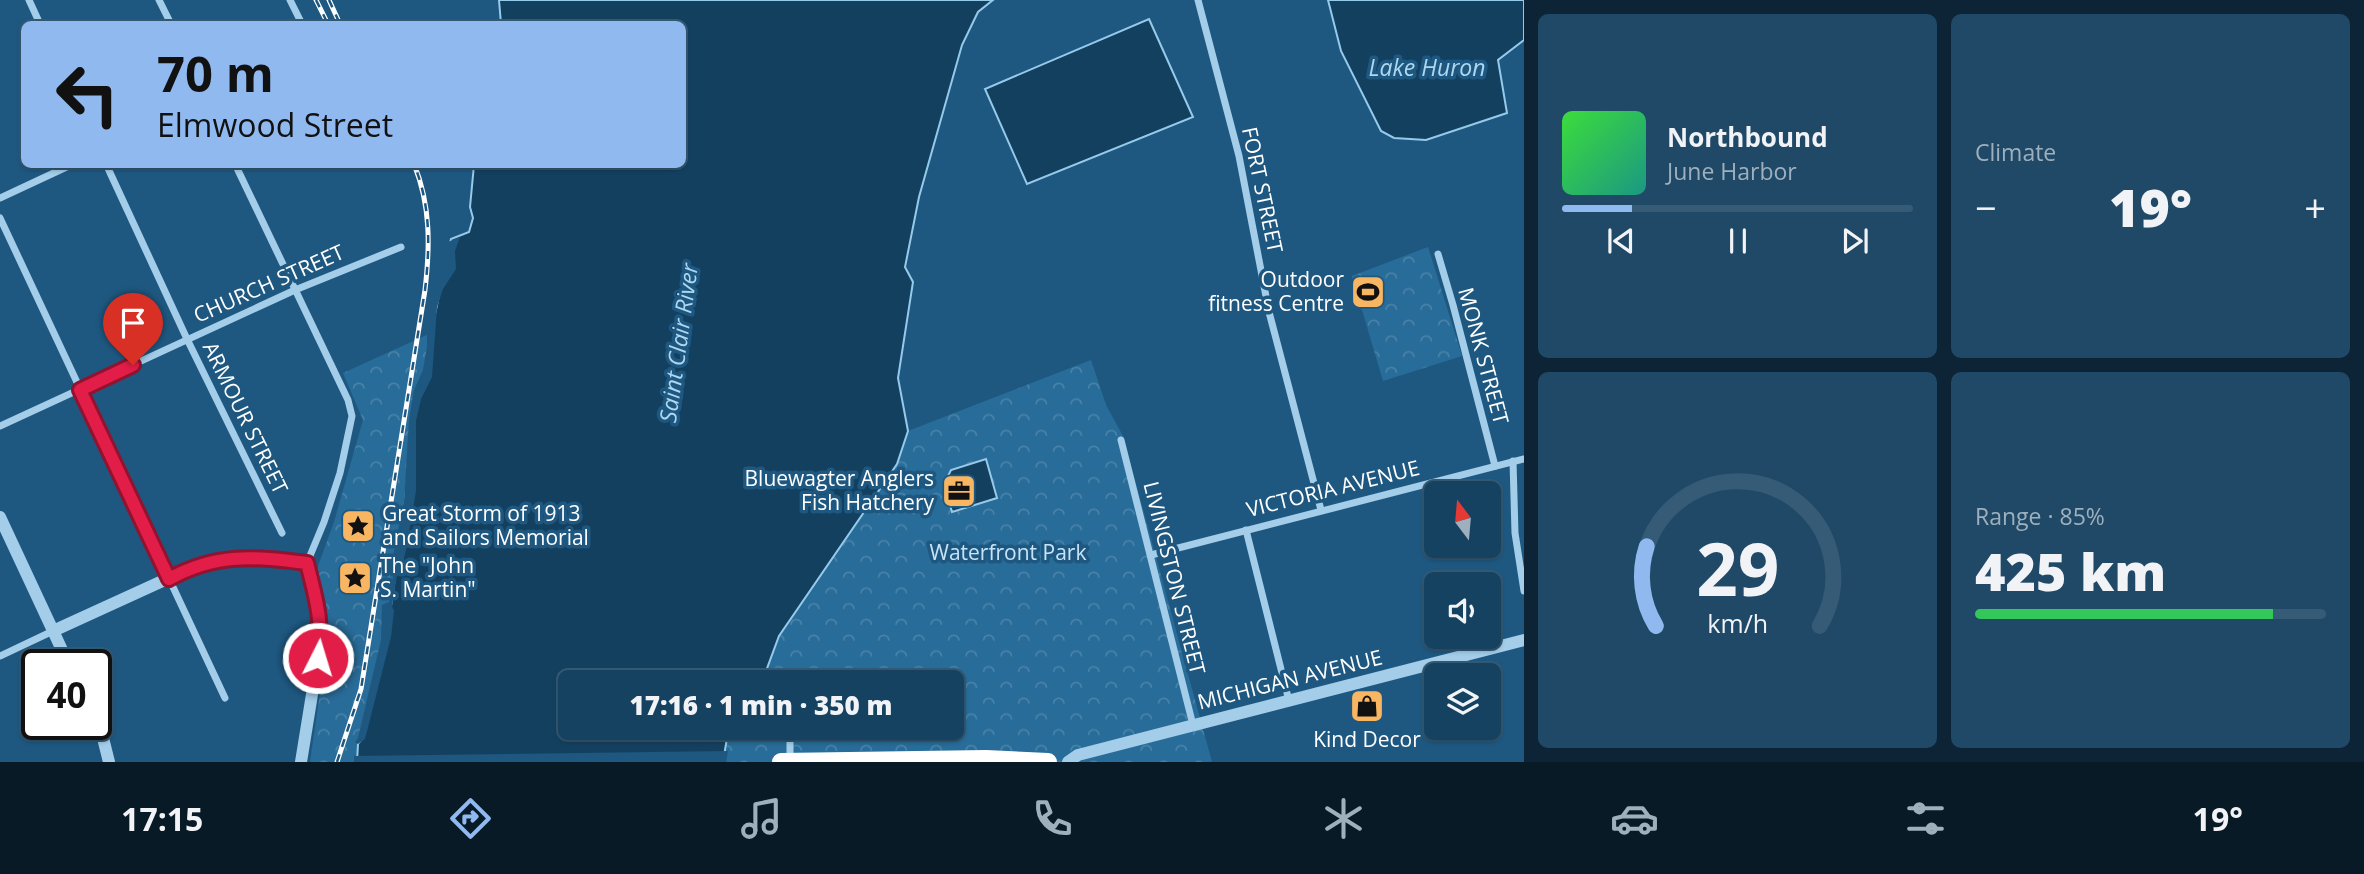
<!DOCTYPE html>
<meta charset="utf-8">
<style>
body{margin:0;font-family:"Open Sans",sans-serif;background:#1f4967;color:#f1f3f6;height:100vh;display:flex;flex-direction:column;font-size:26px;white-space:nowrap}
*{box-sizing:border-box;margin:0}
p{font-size:23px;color:#9eb0bd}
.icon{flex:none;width:38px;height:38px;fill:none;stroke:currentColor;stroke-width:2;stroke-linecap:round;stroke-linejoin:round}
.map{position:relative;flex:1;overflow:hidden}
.side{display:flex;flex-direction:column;gap:14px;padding:14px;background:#0c2435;width:840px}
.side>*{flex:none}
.hud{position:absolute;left:21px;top:21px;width:665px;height:147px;border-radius:10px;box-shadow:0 2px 5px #0004,0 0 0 2px #355b76;background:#90b9f0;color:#111;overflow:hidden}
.needle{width:46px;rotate:344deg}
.fabs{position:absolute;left:1424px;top:481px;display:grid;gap:14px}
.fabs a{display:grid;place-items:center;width:77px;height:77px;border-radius:10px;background:#164261;box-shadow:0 2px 5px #0004,0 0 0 2px #355b76;font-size:35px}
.speed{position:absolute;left:21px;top:649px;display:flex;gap:14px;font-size:35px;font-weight:700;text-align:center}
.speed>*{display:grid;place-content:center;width:91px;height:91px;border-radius:50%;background:#164261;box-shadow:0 2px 5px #0004,0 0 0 2px #355b76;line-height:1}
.speed .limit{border:4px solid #111;border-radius:10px;background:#fff;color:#111}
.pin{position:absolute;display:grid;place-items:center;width:60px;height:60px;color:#fff;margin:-72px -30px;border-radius:50% 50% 50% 0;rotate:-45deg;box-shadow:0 0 7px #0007}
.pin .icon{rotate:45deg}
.me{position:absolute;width:77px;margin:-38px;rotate:5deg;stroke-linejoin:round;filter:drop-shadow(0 0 5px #0008)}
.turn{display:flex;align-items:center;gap:24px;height:147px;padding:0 21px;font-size:32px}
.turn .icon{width:91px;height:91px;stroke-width:2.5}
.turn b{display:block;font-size:49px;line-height:60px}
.big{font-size:52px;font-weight:800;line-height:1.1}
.side .tile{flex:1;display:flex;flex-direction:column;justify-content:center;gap:10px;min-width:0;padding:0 24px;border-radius:10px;background:#1f4967}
.side .dial{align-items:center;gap:0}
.dial svg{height:182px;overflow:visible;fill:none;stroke:#355b76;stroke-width:7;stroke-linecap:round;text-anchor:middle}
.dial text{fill:#f1f3f6;stroke:none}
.song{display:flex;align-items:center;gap:21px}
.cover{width:84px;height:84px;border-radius:10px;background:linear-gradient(135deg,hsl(120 70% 55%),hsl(170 70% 35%))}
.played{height:7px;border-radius:4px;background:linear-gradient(90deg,#90b9f0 20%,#355b76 20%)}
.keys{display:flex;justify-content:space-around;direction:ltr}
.heat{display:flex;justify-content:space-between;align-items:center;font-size:38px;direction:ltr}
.charge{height:10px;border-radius:5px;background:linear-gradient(90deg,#34c759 85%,#355b76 0)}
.side .tiles{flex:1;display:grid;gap:14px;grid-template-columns:repeat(2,1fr)}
.trip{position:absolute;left:558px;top:670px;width:406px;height:70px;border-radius:10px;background:#164261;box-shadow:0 2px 5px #0004,0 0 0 2px #355b76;font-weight:800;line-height:70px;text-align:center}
.menu{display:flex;height:112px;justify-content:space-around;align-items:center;background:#091a27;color:#9eb0bd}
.menu .icon{width:49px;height:49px}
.menu .current{color:#90b9f0}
.menu b{font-size:32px;color:#f1f3f6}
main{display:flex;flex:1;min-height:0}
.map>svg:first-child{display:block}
</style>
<main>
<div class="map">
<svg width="1524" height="762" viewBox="0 0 1524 762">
<defs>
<pattern id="park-crowns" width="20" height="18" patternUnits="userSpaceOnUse" patternTransform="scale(1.75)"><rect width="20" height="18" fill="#286c99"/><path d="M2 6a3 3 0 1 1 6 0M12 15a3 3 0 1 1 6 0" fill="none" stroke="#4882a8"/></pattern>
</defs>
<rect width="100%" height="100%" fill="#1e5881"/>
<g fill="url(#park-crowns)">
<polygon points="1428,247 1462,356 1383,381 1352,276"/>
<polygon points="431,333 385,641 357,762 310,762 328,638 328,618 318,582 318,566 334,522 363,420 343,373"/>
<polygon points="1091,360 1106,405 1123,436 1212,762 723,762 727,738 742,738 747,728 952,728 952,682 762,682 779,636 897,464 908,431"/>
</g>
<g fill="#144060" stroke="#96caea" stroke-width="2">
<polygon points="499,0 993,0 978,12 962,45 919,197 905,267 913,282 898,378 908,431 897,464 779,636 762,682 570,682 570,728 747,728 742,738 727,738 723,762 357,762 358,744 362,739 391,606 404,512 412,424 427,372 431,333 451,239 469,232 473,218 470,207 474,165 682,164 682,24 501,24"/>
<polygon points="1328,0 1524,0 1524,40 1498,60 1507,113 1426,140 1394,138 1381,131 1341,51"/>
<polygon points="1149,19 1193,117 1027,184 985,89"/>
<polygon points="986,459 997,498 952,512 944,484 951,470"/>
</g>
<g fill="#1e5881">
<polygon points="460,237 455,251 456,269 443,289 437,307 432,377 421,399 416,421 416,491 406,550 403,562 399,562 392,606 394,611 391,637 365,739 358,744 355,742 358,738 381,640 382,605 389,602 395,565 392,561 404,501 409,420 414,390 423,370 427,347 427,310 430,303 430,291 436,281 437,253 443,244"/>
<polygon points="728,751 726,762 354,762 354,756"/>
</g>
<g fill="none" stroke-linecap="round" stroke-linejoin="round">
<g stroke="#a3cde9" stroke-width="7">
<polyline points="29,0 40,24"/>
<polyline points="159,0 171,24"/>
<polyline points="290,0 302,24"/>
<polyline points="1198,0 1239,156 1269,312 1321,510"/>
<polyline points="106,164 187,339 282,533"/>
<polyline points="235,164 348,400 352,416 340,473 324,522 307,563"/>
<polyline points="0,198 73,164"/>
<polyline points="0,218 225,698"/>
<polyline points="1438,254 1453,305 1495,466"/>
<polyline points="0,426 295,290 401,247"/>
<polyline points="1121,440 1193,725"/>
<polyline points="1513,461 1515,533 1524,591"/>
<polyline points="1246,530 1289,701"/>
<polyline points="1151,555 1524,459"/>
<polyline points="0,656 53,631"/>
<polyline points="790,762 790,728"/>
</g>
<g stroke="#a3cde9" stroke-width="12">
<polyline points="0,517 69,665"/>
<polyline points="53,631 180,573 225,558 255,556 307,563 319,606 320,645 301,762"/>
<polyline points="96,721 102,734 109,762"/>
<polyline points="1068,762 1078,755 1524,640"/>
</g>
<g stroke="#fff" stroke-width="5">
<g id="rail">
<polyline points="316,0 328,24"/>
<polyline points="329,0 340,24"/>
<path d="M337,762L361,689L425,290C430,247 431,206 414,164"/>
</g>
</g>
<use href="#rail" stroke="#1e5881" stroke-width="2.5" stroke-dasharray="8" stroke-linecap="butt"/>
<polyline stroke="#fff" stroke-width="18" points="781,762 986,759 1048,762"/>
</g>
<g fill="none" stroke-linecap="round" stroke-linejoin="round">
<g stroke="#92132f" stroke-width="18">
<path id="route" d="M133,365L80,390L169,579C217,552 256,557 307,563C315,595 324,624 318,658"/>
</g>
<use href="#route" stroke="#e11d48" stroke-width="12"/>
</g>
<defs>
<g id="stadium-square" transform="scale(1.75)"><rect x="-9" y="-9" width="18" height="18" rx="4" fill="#f8b662" stroke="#1e5881"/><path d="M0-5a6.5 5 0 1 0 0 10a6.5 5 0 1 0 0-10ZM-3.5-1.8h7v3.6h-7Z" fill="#111"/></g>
<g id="office-square" transform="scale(1.75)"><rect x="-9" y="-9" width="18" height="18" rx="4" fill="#f8b662" stroke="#1e5881"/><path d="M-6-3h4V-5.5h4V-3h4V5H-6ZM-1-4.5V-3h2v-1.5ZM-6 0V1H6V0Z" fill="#111"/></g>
<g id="sight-square" transform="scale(1.75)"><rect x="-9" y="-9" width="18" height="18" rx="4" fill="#f8b662" stroke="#1e5881"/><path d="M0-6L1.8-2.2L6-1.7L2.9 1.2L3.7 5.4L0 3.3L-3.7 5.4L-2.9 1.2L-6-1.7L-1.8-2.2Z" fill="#111"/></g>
<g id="shop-square" transform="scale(1.75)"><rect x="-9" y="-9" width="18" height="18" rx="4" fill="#f8b662" stroke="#1e5881"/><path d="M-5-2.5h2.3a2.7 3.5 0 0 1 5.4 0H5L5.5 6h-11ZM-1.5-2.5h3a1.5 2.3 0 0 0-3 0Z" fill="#111"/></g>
</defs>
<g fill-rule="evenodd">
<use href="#stadium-square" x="1368" y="292"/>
<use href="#office-square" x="959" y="491"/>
<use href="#sight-square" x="358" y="526"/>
<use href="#sight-square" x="355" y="578"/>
<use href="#shop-square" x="1367" y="706"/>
</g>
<g text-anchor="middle" stroke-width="7" stroke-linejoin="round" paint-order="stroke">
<g font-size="21" fill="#fff" stroke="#1e5881">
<text transform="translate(1262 190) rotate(78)" y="7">FORT STREET</text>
<text transform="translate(269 284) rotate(-24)" y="7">CHURCH STREET</text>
<text transform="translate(1483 356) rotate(75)" y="7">MONK STREET</text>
<text transform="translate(245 418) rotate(64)" y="7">ARMOUR STREET</text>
<text transform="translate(1333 489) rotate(-14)" y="7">VICTORIA AVENUE</text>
<text transform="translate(1174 578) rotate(76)" y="7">LIVINGSTON STREET</text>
<text transform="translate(1290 680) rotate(-14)" y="7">MICHIGAN AVENUE</text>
</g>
<g font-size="21" fill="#fff" stroke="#1e5881" text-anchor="end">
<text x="1344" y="287">Outdoor<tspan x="1344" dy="24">fitness Centre</tspan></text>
<text x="934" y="486">Bluewagter Anglers<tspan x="934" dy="24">Fish Hatchery</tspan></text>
<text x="382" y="521" text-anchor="start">Great Storm of 1913<tspan x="382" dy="24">and Sailors Memorial</tspan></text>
<text x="380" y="573" text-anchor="start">The "John<tspan x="380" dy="24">S. Martin"</tspan></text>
<text x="1367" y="747" text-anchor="middle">Kind Decor</text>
</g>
<g font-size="21" fill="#c7e4f7" stroke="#1e5881">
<text x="1008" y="560">Waterfront Park</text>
</g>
<g font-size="23" font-style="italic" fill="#aed7f0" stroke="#1e5881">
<text x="1427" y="76">Lake Huron</text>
<text transform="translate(679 343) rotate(-82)" y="8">Saint Clair River</text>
</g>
</g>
</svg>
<div class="fabs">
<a><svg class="needle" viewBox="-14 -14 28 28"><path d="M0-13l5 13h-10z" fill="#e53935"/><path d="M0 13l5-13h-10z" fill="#9eb0bd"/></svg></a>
<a><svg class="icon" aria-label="sound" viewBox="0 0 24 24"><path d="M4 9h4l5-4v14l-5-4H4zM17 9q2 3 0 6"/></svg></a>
<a><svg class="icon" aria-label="layers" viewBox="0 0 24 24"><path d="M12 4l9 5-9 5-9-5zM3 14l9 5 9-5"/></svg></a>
</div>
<div class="speed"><div class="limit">40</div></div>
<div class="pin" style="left:133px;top:365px;background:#d93025"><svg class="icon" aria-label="arrive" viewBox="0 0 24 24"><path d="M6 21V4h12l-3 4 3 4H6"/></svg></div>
<svg class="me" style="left:318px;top:658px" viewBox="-20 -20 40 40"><circle r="17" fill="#e11d48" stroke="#fff" stroke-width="3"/><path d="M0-11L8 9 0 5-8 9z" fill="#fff"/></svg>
<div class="trip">17:16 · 1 min · 350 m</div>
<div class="hud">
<div class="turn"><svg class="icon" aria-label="left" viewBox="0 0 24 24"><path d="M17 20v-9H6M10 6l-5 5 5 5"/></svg><div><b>70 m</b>Elmwood Street</div></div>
</div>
</div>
<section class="side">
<div class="tiles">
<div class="tile">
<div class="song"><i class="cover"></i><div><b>Northbound</b><p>June Harbor</p></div></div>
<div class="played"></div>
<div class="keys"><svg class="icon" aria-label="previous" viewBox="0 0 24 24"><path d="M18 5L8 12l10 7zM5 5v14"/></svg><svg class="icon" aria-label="pause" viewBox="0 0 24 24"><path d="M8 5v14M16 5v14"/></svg><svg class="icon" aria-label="next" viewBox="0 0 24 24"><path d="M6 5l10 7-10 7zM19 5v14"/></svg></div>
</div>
<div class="tile"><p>Climate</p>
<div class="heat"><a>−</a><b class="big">19°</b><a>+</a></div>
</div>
<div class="tile dial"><svg viewBox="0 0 100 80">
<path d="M14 69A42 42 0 1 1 86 69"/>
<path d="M14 69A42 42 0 0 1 10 34" stroke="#90b9f0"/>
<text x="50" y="56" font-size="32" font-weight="700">29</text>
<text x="50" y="72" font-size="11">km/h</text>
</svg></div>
<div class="tile"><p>Range · 85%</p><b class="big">425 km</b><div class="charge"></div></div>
</div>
</section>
</main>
<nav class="menu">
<b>17:15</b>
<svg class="icon current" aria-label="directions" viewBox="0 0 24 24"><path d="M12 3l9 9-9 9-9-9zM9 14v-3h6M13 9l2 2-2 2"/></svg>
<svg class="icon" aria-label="music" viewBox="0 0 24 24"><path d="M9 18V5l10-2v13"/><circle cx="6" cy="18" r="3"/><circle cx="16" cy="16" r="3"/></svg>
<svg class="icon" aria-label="phone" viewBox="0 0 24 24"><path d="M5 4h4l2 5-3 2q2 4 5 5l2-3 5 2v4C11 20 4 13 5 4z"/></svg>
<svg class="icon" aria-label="climate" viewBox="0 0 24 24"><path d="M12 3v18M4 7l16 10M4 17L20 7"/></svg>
<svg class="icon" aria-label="car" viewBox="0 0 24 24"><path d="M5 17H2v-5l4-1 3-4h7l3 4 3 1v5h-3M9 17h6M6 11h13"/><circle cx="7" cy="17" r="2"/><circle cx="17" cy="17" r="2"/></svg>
<svg class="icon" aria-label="filters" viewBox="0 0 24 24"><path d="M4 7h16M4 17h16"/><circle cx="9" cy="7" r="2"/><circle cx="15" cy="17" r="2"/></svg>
<b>19°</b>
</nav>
